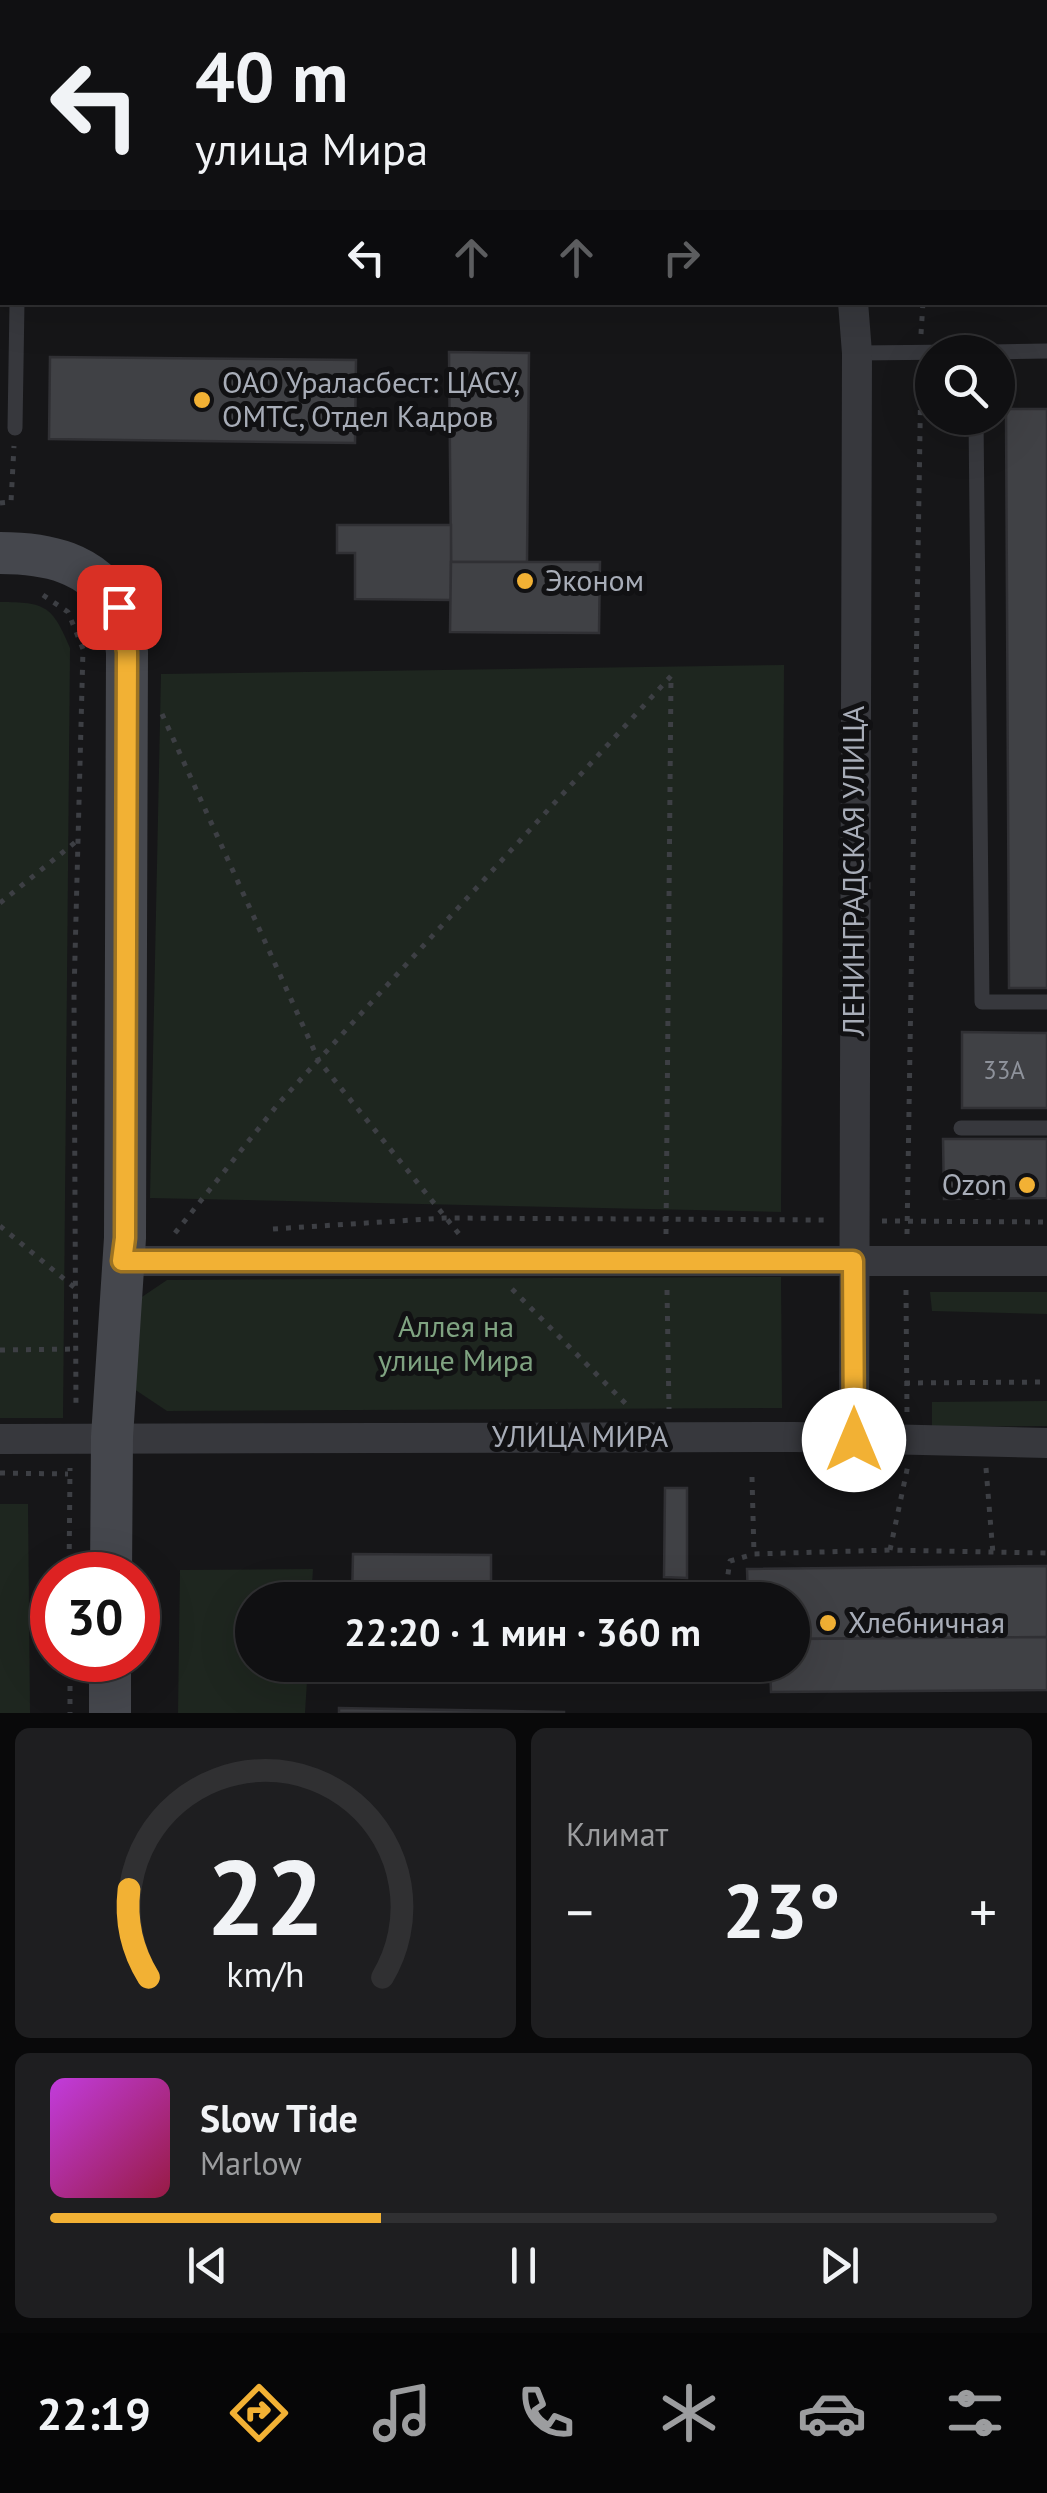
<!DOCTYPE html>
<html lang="ru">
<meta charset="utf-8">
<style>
body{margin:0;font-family:"PT Sans",sans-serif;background:#1e1e20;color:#f1f3f6;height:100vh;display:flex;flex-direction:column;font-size:38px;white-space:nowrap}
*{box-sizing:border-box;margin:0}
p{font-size:32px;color:#9c9d9f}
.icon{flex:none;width:55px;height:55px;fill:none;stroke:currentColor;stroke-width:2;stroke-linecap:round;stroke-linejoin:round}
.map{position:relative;height:1713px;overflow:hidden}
.panel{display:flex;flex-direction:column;gap:15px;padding:15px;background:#09090a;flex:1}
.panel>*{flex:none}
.guide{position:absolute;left:0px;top:0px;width:1048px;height:305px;box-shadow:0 10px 40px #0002,0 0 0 2px #303032;background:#101012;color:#f1f3f6;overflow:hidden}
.fabs{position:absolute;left:915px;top:335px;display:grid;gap:20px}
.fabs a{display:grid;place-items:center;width:100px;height:100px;border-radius:50%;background:#101012;box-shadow:0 10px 40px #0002,0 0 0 2px #303032;font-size:50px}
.speed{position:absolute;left:30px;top:1552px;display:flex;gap:20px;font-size:50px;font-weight:700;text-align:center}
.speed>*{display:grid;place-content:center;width:130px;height:130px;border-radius:50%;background:#101012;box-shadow:0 10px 40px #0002,0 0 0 2px #303032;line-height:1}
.speed .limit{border:15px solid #d22;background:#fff;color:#111}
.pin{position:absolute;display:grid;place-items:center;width:85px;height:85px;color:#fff;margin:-42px;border-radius:20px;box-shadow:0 5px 15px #0006}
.me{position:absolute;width:110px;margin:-55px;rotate:0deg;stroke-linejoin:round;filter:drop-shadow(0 0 8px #0008)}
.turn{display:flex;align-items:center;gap:35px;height:210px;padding:0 30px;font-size:45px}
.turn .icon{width:130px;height:130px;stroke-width:2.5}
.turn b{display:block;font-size:70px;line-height:85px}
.lanes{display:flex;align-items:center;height:95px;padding:0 30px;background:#0003;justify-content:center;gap:50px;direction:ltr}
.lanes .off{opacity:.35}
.big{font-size:75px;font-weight:700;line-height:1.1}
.panel .card{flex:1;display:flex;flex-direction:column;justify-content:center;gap:15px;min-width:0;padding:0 35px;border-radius:15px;background:#1e1e20}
.panel .dial{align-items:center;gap:0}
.dial svg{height:260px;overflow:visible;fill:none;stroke:#303032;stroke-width:7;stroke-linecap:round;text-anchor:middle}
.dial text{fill:#f1f3f6;stroke:none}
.song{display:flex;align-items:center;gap:30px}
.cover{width:120px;height:120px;border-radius:15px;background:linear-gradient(135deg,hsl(290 70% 55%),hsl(340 70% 35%))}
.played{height:10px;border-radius:5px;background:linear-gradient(90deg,#f2b134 35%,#303032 35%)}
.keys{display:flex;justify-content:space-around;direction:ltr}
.heat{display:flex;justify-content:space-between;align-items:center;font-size:55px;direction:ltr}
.panel .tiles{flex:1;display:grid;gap:15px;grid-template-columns:1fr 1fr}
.card:last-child{grid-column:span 2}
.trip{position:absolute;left:235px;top:1582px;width:575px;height:100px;border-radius:50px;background:#101012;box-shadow:0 10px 40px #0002,0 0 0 2px #303032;font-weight:700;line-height:100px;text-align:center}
.tabs{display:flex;height:160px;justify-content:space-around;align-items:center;background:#060607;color:#9c9d9f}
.tabs .icon{width:70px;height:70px}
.tabs .selected{color:#f2b134}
.tabs b{font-size:45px;color:#f1f3f6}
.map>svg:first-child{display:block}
</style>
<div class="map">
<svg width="1047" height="1713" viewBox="0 0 1047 1713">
<rect width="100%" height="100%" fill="#161618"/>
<g fill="#1e261f">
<polygon points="0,0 147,0 2,2 0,292"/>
<path d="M0,602C46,602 52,606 70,648L63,1418H0Z"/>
<polygon points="784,665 781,1212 150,1198 161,674"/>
<polygon points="781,1277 782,1408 167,1411 131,1387 130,1305 167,1280"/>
<polygon points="930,1292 1047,1292 1047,1314 932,1311"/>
<polygon points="1047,1401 1047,1426 932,1427 932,1402"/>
<polygon points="0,1504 28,1504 30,1713 0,1713"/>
<polygon points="313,1569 311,1600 252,1600 252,1665 308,1665 305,1713 178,1713 180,1570"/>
</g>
<g fill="#404145" stroke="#303034" stroke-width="2.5">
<rect x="412" y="0" width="277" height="2"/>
<polygon points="449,352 529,353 527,562 451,562"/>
<polygon points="50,357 356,360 355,443 49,439"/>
<polygon points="1006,409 1047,409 1047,988 1009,988"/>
<polygon points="337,525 451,525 451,600 355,599 355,553 337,553"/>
<polygon points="451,562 600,562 599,633 450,632"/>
<polygon points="962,1032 1047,1033 1047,1108 962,1108"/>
<polygon points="943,1139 1047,1139 1047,1198 944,1199"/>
<polygon points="665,1488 687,1488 687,1578 664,1577"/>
<polygon points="353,1554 491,1555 491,1600 352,1600"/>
<polygon points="1047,1566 1047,1637 792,1639 792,1600 748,1600 747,1569"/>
<polygon points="1047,1637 1047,1690 771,1692 770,1665 792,1665 792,1639"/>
<polygon points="339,1708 564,1712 564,1713 339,1713"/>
</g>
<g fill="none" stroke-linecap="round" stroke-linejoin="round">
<g stroke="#3d3f44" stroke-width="5" stroke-dasharray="5 8" stroke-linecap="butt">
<polyline points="1045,253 1047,253"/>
<polyline points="921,334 923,302"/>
<polyline points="0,503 11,502 14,446"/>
<polyline points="43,595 68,612 83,649 74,994 76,1408"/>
<polyline points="162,714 319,1061 459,1234"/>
<polyline points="0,903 78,840"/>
<polyline points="882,1221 1047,1222"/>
<polyline points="0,1226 75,1288"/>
<polyline points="273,1229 444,1218 826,1220"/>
<polyline points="175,1233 279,1103 671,676"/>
<polyline points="666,1234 671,676"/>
<polyline points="907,1234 921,370"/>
<polyline points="512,1289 628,1406"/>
<polyline points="667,1290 669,1409"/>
<polyline points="906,1290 907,1414"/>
<polyline points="0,1350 76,1349"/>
<polyline points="905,1383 1047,1382"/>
<polyline points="986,1468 993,1554"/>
<polyline points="0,1473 68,1474"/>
<polyline points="752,1477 754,1554"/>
<polyline points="890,1550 908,1465"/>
<polyline points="69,1575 70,1468"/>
<polyline points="724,1600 730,1561 754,1554 890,1550 1047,1553"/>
<polyline points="70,1660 70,1713"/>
</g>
<g stroke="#37383d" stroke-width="15">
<polyline points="1045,151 1047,151"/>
<polyline points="990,352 1047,351"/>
<polyline points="857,353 957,352"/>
<polyline points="976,418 982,1002 1047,1002"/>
<polyline points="15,428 17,302"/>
<polyline points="961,1128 1047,1128"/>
</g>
<g stroke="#37383d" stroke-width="30">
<polyline points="843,0 843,2"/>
<polyline points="853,302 857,353 854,1440"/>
<polyline points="122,1261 1047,1261"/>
<polyline points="0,1439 795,1437 1047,1443"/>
</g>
<g stroke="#45474d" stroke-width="42">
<path d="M0,553C46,553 93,562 117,606C124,618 125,638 127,652L125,1238L112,1437L111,1575"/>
<polyline points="110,1713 110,1660"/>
</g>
</g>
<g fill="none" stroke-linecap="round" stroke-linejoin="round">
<g stroke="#9d7322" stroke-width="25">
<polyline id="route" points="119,607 127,652 125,1238 122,1261 853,1261 854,1440"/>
</g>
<use href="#route" stroke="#f2b134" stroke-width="18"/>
</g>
<g fill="#f2b134" stroke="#111113" stroke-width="4">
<circle cx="202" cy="400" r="10"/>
<circle cx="525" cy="581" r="10"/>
<circle cx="1027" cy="1185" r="10"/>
<circle cx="828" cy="1623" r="10"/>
</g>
<g text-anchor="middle" stroke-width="10" stroke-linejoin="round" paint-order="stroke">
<g font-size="25" fill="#8e929b">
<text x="1004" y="1079">33А</text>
</g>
<g font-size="30" fill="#a8adb8" stroke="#111113" text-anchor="start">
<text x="222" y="393">ОАО Ураласбест: ЦАСУ,<tspan x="222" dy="34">ОМТС, Отдел Кадров</tspan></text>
<text x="545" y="591">Эконом</text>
<text x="1007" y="1195" text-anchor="end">Ozon</text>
<text x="848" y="1633">Хлебничная</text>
</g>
<g font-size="30" fill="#a8adb8" stroke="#111113">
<text transform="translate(854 871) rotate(-90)" y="10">ЛЕНИНГРАДСКАЯ УЛИЦА</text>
<text x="580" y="1447">УЛИЦА МИРА</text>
</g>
<g font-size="30" fill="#7fa381" stroke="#111113">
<text x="456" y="1337">Аллея на<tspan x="456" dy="34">улице Мира</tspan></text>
</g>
</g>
</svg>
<div class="fabs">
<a><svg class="icon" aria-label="search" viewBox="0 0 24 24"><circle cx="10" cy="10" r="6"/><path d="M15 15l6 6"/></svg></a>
</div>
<div class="speed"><div class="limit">30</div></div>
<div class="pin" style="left:119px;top:607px;background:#d93025"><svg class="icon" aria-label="arrive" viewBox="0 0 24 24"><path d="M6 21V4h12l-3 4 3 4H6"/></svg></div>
<svg class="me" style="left:854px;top:1440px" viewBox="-20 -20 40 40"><circle r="19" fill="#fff"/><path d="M0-13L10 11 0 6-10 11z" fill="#f2b134"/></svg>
<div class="trip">22:20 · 1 мин · 360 m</div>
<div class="guide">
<div class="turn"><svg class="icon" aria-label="left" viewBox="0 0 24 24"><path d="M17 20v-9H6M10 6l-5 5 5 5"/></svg><div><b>40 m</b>улица Мира</div></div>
<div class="lanes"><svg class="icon" aria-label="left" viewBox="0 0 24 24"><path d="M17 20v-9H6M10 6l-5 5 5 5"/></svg><svg class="icon off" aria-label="ahead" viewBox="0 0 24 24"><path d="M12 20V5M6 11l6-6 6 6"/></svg><svg class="icon off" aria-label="ahead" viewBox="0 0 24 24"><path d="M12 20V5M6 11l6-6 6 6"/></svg><svg class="icon off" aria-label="right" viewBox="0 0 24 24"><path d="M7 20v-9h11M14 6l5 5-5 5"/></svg></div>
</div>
</div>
<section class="panel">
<div class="tiles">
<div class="card dial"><svg viewBox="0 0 100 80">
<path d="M14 69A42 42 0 1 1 86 69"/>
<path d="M14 69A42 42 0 0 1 8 42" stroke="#f2b134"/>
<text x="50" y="56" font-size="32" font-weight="700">22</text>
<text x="50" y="72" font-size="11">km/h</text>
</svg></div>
<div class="card"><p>Климат</p>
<div class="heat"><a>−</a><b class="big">23°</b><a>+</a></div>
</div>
<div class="card">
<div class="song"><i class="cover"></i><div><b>Slow Tide</b><p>Marlow</p></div></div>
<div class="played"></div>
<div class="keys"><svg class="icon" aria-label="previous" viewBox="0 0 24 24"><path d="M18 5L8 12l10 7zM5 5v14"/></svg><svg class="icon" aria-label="pause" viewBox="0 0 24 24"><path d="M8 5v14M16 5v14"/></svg><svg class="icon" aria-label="next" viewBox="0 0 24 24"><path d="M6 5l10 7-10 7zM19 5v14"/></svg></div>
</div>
</div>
</section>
<nav class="tabs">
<b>22:19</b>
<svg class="icon selected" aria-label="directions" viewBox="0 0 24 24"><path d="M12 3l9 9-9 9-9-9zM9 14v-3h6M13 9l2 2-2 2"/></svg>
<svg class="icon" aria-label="music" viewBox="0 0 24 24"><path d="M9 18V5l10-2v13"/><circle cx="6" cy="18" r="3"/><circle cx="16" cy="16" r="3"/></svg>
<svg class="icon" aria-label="phone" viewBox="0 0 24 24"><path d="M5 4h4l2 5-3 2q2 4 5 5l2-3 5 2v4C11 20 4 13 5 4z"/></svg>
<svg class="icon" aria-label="climate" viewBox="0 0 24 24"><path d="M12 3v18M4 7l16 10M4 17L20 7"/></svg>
<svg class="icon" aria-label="car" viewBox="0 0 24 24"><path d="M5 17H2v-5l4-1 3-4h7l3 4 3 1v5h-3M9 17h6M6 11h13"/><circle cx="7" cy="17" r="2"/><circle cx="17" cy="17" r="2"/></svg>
<svg class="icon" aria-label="filters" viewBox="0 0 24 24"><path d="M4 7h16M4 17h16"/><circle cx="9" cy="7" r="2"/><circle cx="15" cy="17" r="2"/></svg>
</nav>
